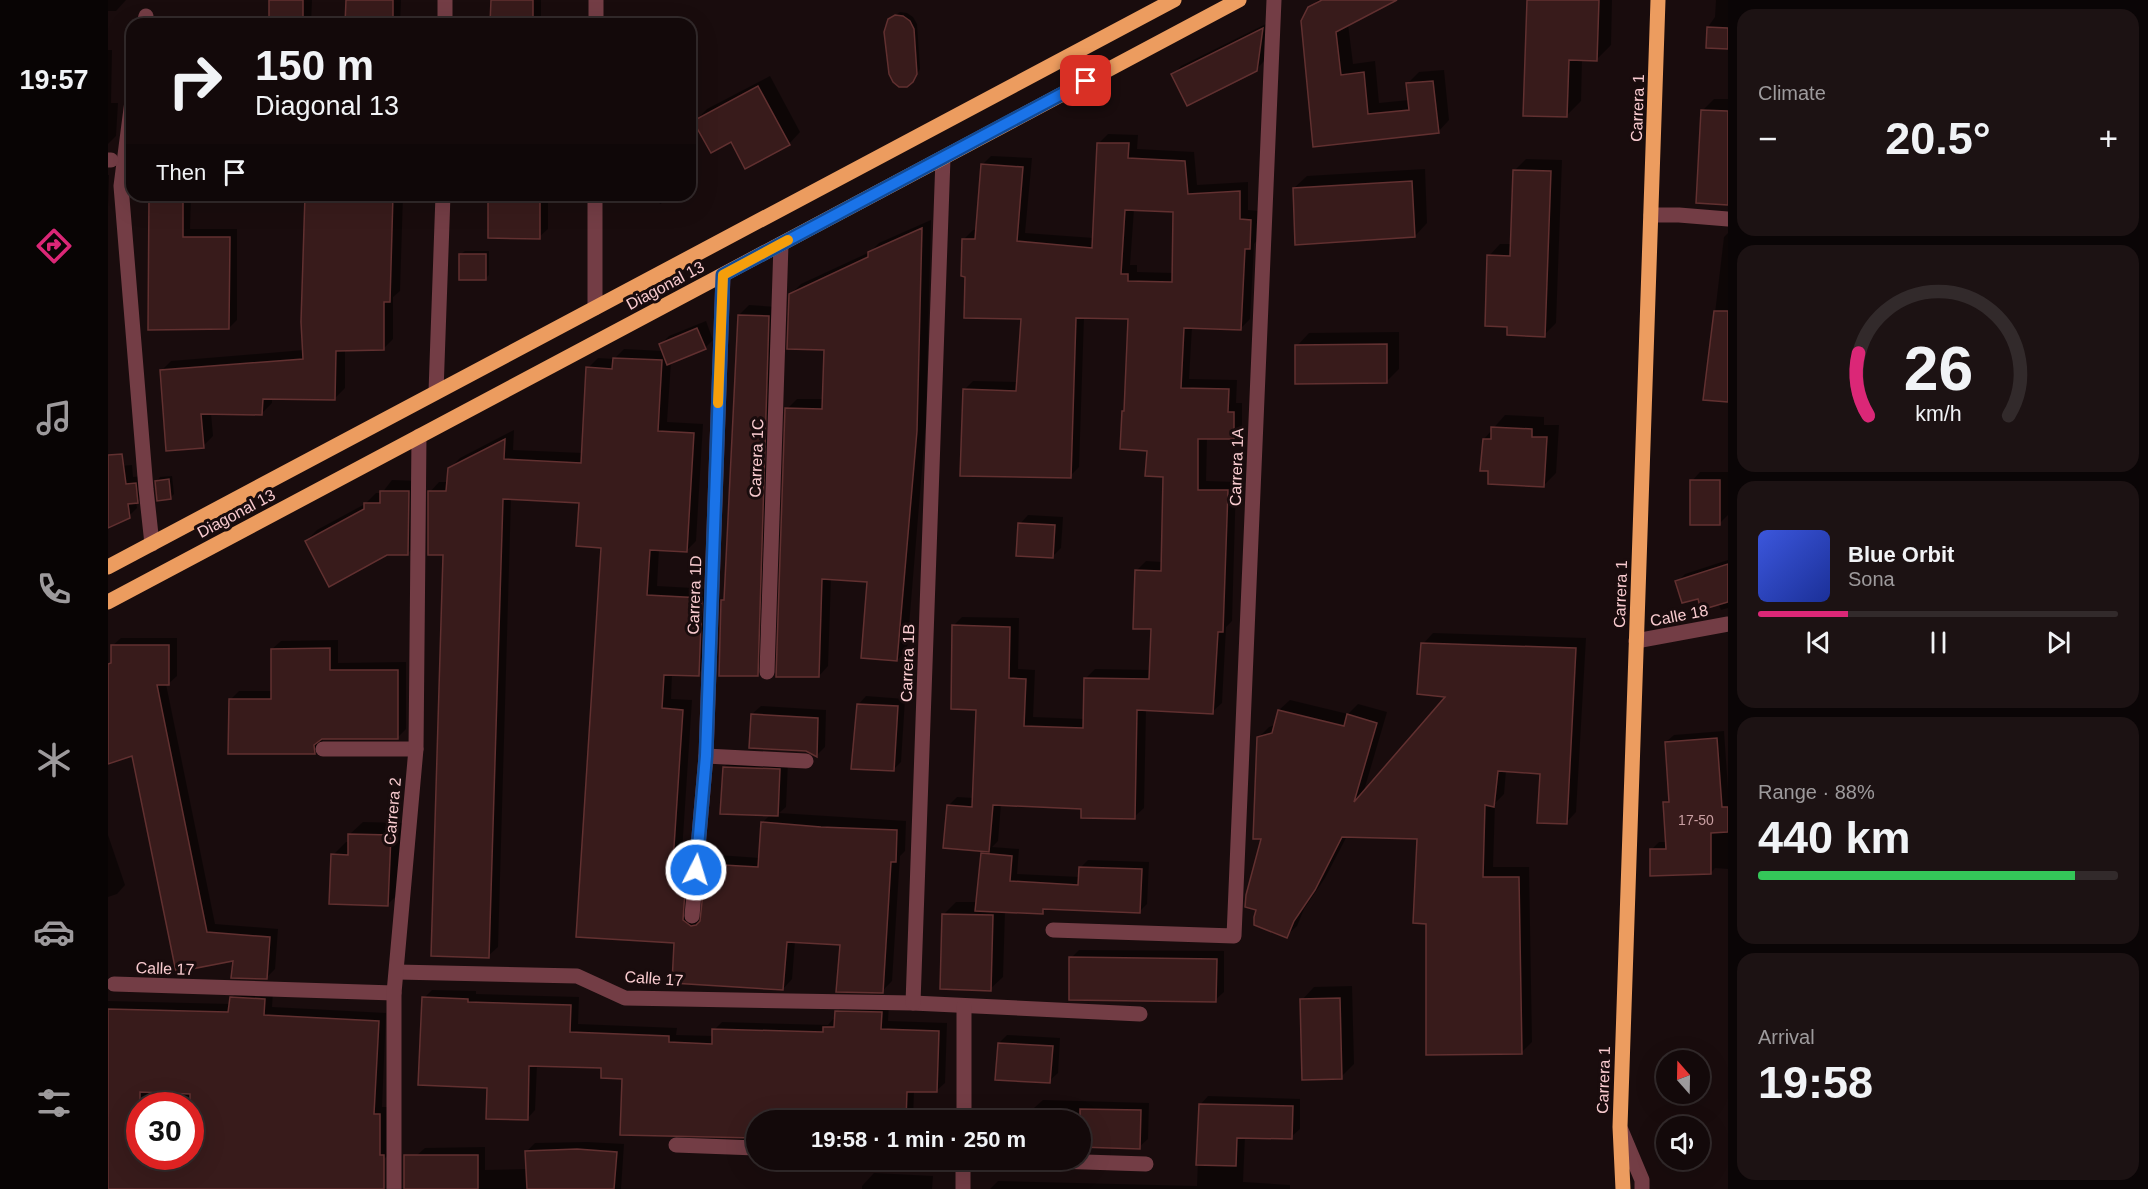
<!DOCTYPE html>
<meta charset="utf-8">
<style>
body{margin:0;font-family:Helvetica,sans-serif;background:#1c1213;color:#f1f3f6;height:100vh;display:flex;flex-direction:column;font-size:22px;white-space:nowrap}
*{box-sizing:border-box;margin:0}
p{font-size:20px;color:#9d9a9c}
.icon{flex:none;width:33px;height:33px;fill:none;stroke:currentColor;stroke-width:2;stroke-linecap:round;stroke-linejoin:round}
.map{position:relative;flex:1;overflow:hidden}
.drawer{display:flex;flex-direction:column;gap:9px;padding:9px;background:#0a0506;width:420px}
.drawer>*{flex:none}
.guide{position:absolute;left:18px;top:18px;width:570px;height:183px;border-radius:18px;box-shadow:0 6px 24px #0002,0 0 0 2px #322a2b;background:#13090a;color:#f1f3f6;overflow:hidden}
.needle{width:39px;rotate:340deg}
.buttons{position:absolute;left:1548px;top:1050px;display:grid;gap:12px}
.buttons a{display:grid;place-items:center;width:54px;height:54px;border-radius:50%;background:#13090a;box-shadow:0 6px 24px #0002,0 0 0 2px #322a2b;font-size:30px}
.speed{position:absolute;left:18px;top:1092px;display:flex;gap:12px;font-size:30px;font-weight:700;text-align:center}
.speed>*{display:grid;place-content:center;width:78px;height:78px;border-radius:50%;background:#13090a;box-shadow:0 6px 24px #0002,0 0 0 2px #322a2b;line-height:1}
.speed .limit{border:9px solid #d22;background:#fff;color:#111}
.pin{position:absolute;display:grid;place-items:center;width:51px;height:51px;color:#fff;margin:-26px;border-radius:12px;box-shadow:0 3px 9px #0006}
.me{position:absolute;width:66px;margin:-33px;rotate:5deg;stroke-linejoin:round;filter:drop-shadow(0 0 4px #0008)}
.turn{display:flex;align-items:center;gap:21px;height:126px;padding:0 30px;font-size:27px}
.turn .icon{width:78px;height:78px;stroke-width:2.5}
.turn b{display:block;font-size:42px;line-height:51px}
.then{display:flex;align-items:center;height:57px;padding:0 30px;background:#0003;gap:12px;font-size:22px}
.big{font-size:45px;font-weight:700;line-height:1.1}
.drawer .widget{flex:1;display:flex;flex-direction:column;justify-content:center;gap:9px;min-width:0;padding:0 21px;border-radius:18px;background:#1c1213}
.drawer .dial{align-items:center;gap:0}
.dial svg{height:156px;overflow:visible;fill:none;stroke:#322a2b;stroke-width:7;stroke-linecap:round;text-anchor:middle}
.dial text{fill:#f1f3f6;stroke:none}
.song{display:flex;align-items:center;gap:18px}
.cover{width:72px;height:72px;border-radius:9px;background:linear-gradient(135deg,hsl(230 70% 55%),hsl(230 70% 35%))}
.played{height:6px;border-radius:3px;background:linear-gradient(90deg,#db2777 25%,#322a2b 25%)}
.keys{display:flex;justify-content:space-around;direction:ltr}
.heat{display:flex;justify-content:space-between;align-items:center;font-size:33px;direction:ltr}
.charge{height:9px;border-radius:4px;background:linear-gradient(90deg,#34c759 88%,#322a2b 0)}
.trip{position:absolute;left:638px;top:1110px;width:345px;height:60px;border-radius:30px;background:#13090a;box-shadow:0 6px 24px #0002,0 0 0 2px #322a2b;font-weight:700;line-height:60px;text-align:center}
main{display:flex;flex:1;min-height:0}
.tab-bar{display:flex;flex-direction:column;width:108px;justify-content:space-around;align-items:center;background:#080404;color:#9d9a9c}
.tab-bar .icon{width:42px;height:42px}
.tab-bar .active{color:#db2777}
.tab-bar b{font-size:27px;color:#f1f3f6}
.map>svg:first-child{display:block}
</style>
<main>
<nav class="tab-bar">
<b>19:57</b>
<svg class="icon active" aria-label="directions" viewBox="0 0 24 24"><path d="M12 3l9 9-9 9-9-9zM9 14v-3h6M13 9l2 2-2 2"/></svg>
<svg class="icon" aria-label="music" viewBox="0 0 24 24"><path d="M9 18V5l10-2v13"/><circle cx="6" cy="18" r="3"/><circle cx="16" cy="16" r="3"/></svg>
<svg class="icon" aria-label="phone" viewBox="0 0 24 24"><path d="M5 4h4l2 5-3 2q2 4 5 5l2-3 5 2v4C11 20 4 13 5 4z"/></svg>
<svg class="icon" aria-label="climate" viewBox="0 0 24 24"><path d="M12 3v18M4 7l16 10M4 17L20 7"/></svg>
<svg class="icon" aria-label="car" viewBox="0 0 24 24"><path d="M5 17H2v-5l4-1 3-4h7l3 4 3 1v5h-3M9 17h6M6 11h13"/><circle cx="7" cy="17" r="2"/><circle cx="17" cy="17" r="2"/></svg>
<svg class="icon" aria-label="filters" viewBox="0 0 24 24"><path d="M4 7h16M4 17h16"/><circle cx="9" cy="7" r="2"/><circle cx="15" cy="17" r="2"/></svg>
</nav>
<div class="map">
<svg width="1620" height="1189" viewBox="0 0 1620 1189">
<rect width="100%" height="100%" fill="#190c0d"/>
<g fill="#0007" fill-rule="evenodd">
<polygon points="0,0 18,0 8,11 0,11"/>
<polygon points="162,0 204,0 203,24 162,24"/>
<polygon points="240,0 293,0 292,24 239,24"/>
<polygon points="384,0 433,0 433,18 426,24 384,24"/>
<polygon points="1210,0 1281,0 1240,24 1245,64 1267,61 1271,103 1301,100 1299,84 1311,72 1336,70 1341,120 1330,132 1207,145 1202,8"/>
<polygon points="1419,0 1504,0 1503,45 1488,60 1474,59 1473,101 1458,116"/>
<polygon points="1608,0 1620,0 1620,48 1600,27 1607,17"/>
<polygon points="792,12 799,13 805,17 809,24 812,69 804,81 781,20"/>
<polygon points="1162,22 1156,61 1148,70 1065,75 1073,66"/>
<polygon points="0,50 4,50 3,103 10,103 8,136 0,144"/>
<polygon points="662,76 692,132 681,144 624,140 587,121 599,109"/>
<polygon points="1606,99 1620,99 1620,197 1594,111"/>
<path d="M1000,134L1030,135L1029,149L1086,152L1089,185L1140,182V210L1152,211L1151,238L1146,244L1142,319L1133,328L1084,327L1081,379L1129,380L1128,403H1134V429L1125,438H1099L1098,481L1128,482L1124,621L1118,627L1114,703L1104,712L1038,709L1036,808L1026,817L974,808L893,804L890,841L884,847L911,849L909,874L972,877L973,867L980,860L1041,862L1039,904L1031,912L939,908L934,913L897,911L895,977L882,989L836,914L848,902H869L874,854L879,850L840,806L849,797L866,798L869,708L845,626L854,617L911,618L910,669L927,670L925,717L977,719L978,678L987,669L1043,670L1044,628L1029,570L1038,561L1054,562L1057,475L1040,450L1021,318L976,317L971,467L962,476L856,390L865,381L911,382L915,317L859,275L856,239L865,230H870L874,165L883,156L924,158L917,233L986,238L991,143ZM1026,209L1066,211L1065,273L1029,272V265H1022Z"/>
<polygon points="1418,159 1454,160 1448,323 1436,335 1401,325 1381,256 1392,244 1404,244 1406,171"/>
<polygon points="1317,169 1319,223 1307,236 1186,188 1199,176"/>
<polygon points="0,175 1,175 0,206"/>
<polygon points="42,195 83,195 82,229 129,229 129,320 121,328"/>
<polygon points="198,195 295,195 292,291 285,297 285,339 275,349 237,349 237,388 227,398 164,398 164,403 154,413 103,413 105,436 95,446 53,371 63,361 196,350"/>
<polygon points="382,195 440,195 440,229 431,237"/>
<polygon points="547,195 570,195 552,204"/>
<polygon points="823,220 818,421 799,650 789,660 761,581 723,578 720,666 711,676 679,409 689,399 716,399 717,349 683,294 693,284 762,252 771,243"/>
<polygon points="1620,233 1620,401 1597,398 1616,237"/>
<polygon points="357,251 381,251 381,275 377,279 353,254"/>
<polygon points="641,305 670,307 660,665 650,675 615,600 618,597 631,315"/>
<polygon points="598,321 605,340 597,348 563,362 559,422 595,424 588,541 578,551 551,549 549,586 603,589 600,664 590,674 564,674 563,699 584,700 574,852 588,853 584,910 594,918 600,864 610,855 652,858 655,822 662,815 616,767 625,759 680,762 678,807 671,813 798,821 797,851 792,856 784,981 774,991 733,943 687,941 684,979 675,989 568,941 495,546 472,501 403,498 390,947 380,956 336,554 322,492 331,482 340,482 342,468 352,458 406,430 405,450 475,453 480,368 490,358 506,359 516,349 555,351 553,344 561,336"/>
<polygon points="1291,332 1291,369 1278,382 1189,346 1201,333"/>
<polygon points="1397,415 1436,417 1436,425 1451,425 1448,473 1435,486 1382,470 1376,439"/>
<polygon points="24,465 25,477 35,476 37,494 28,502 29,508 21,516 0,526 0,467"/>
<polygon points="1592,472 1620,472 1620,515 1611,524 1584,481"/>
<polygon points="64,476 66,494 62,498 49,481 52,477"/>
<polygon points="284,480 311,481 310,543 299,554 198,541 209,530 257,504 268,493 274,493"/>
<polygon points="920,515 955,517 953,548 945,556 912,524"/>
<polygon points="1620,560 1620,608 1613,610 1610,603 1591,597 1569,582 1577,574"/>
<polygon points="1325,633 1478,638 1468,812 1458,823 1433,772 1398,770 1396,794 1387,803 1385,867 1421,867 1424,1042 1414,1052 1311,838 1239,836 1217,878 1196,909 1189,926 1178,936 1150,909 1155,838 1150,738 1161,727 1167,725 1171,710 1182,700 1240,714 1250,704 1279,712 1255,794 1340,696 1315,644"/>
<polygon points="13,638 69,638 69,676 60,684 58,684 107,924 170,929 167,969 158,978 126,959 69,971 4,646"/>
<polygon points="230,640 230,663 298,662 298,729 289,738 214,738 215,745 206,753 123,699 131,691 165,691 164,649 173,641"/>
<polygon points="758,696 797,699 793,762 785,770 750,705"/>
<polygon points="653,706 718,710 717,747 709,755 644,714"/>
<polygon points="1616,731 1620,789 1620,869 1607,868 1603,873 1544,849 1551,842 1559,842 1557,803 1562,798 1558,742 1566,735"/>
<polygon points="255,822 295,823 292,892 279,905 225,855 238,842 242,842 242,834"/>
<polygon points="0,835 17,885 9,894 0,897"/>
<polygon points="971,950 1116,951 1116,992 1107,1000 963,958"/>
<polygon points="1244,986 1246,1064 1233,1077 1194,1000 1206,987"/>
<path d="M132,990L165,991L164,1007L278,1013L274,1107H280V1155L275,1160V1189H0V1001L123,1004V998ZM32,1106H82V1156H32Z"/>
<polygon points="324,990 368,991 368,994 471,997 470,1024 569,1028 568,1035 605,1036 606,1030 614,1022 720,1025 725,1019 728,1019 729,1012 737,1004 781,1004 780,1021 839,1023 837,1083 828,1091 806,1090 805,1120 648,1120 648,1137 494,1066 429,1065 427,1110 419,1119 380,1087 316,998"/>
<polygon points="899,1035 952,1038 950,1073 941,1081 891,1043"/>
<polygon points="1100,1096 1192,1099 1192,1129 1183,1137 1137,1136 1135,1182 1182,1185 1182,1189 882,1189 890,1181 1089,1186 1092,1105"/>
<polygon points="935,1100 1041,1103 1040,1139 1031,1147 972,1146 972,1120 926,1120 926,1108"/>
<polygon points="479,1142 516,1144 513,1189 309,1189 308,1156 317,1148 377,1147 377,1170 419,1169 419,1151 427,1143"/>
<polygon points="766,1173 825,1176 824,1189 754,1189 754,1186"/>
</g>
<g fill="#381b1b" stroke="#613030" stroke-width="1.5" fill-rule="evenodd">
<rect x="161" y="0" width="34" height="24"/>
<polygon points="238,0 285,0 285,24 237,24"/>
<polygon points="383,0 425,0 425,24 382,24"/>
<polygon points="1214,0 1289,0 1228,32 1233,75 1256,72 1260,114 1301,110 1298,83 1325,81 1331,133 1205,147 1193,21 1200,7"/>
<polygon points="1419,0 1491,0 1489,61 1461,60 1459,117 1415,116"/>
<polygon points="787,15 795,16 802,21 806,29 809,74 805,82 799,87 791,87 785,82 781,74 776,32 780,19"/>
<polygon points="1599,27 1620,28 1620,49 1598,48"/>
<polygon points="1155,28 1149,71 1079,106 1063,74"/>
<polygon points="650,86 682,145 637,169 623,142 603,153 585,121"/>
<polygon points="1593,110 1620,111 1620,205 1588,203"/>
<path d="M989,143H1021L1020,158L1077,161L1080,194L1132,191V219L1143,220L1142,249H1137L1133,330L1076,328L1073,388L1121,389L1120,412H1126V439H1090V490H1120L1115,632H1110L1105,714L1029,710L1027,819L973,818V809L885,805L881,852L835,848L839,805L864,807L866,759L868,710L843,709L844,625L902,627L901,678L918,679L916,726L975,728L976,678L1041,679L1043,629H1025L1027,570L1053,571L1055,477L1037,476L1039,451L1012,449L1014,411H1016L1020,319L968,318L963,478L852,476L855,389L908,391L913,319L856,318L857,277L853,276L854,239H867L873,164L915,167L909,241L984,248ZM1017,210L1065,212L1064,282L1020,281V274H1013Z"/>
<polygon points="1405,170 1443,171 1437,337 1399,335 1399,327 1377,326 1379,255 1402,256"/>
<polygon points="1304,181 1307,237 1187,245 1185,188"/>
<polygon points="41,195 75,195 75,237 122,237 121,329 40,330"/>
<polygon points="197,195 285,195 282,302 276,302 276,350 228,351 227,400 155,399 154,415 93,414 96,448 58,451 52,370 195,359 193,322"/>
<polygon points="380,195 432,195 432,239 380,238"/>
<polygon points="814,228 809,431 789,661 753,658 759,582 714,579 711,677 668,677 677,408 714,409 716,350 679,349 681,294 760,257 760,252"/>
<rect x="351" y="254" width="27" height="26"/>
<polygon points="1606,311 1620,311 1620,402 1595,400"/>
<polygon points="630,315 661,316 650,676 611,676 613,600 616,600"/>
<polygon points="589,328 598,349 559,365 551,344"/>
<polygon points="1279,344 1279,383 1187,384 1187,345"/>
<polygon points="505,358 554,360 550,431 586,433 579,552 542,550 539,595 594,598 591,676 556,675 554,708 575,710 565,862 579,862 575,920 583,926 588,925 592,921 598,864 650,867 653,822 713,827 789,830 788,862 783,862 775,993 728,992 732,945 679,942 675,990 564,983 566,943 468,937 493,548 468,546 471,503 395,499 381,958 323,956 335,555 320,555 320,491 338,491 340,468 397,439 396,459 473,463 478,367 504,369"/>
<polygon points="1383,427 1424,429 1424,437 1439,437 1436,487 1380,484 1380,471 1372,471 1375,439 1383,439"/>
<polygon points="14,454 18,484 28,483 30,503 20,504 22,518 0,528 0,455"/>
<polygon points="61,479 63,499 49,501 47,481"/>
<rect x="1582" y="480" width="30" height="45"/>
<polygon points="272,491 301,491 300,555 279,555 221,587 197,541 256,509 256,503 272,503"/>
<polygon points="910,523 947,525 945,558 908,556"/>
<polygon points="1620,564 1620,602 1593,610 1590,599 1574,603 1567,581"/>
<polygon points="1313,643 1468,648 1459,824 1429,823 1432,774 1390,771 1386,807 1377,805 1375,877 1411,877 1414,1054 1318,1055 1318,924 1305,923 1309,839 1234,837 1207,890 1186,921 1179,938 1146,925 1146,917 1148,910 1137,907 1138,895 1153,839 1145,839 1149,737 1164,733 1170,710 1236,726 1239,714 1269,723 1246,802 1337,697 1309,694"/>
<polygon points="3,645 61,645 61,685 49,685 99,932 162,937 159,979 123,978 125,961 68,972 24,756 0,764 0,664 3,663"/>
<polygon points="222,648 222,670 290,670 290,739 214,739 206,745 207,754 120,754 121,699 163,699 163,649"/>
<polygon points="749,704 790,706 786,771 743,769"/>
<polygon points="643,714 710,718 709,757 698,751 641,748"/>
<polygon points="1609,738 1614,807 1620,807 1620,832 1603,833 1603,874 1542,876 1542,849 1558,849 1555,802 1561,802 1557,742"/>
<polygon points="615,767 672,769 670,816 612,814"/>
<polygon points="240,834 283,835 280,906 221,904 223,854 240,855"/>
<polygon points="873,853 904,856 902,881 970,885 971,867 1034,869 1032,913 935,909 935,914 867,911"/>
<polygon points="834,914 885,915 883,991 832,989"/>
<polygon points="961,957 1109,959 1108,1002 961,1000"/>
<path d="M122,997L157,999L156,1015L271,1021L266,1114H272V1155H276V1189H0V1009L120,1012ZM32,1092L82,1094V1156H32Z"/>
<polygon points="314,997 360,999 360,1002 463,1005 462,1032 561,1036 561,1042 604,1044 604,1029 715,1032 715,1027 726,1027 727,1011 774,1012 773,1029 831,1031 829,1092 799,1092 798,1120 648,1120 648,1138 512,1135 514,1079 493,1078 493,1068 421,1066 420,1120 378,1119 379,1088 310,1085"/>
<polygon points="1232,998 1234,1079 1194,1080 1192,999"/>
<polygon points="890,1043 945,1046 942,1083 887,1080"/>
<polygon points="1091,1104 1185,1106 1184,1139 1129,1138 1128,1166 1088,1165"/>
<polygon points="972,1109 1033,1110 1032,1149 972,1147"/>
<polygon points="469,1149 509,1152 506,1189 419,1189 417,1151"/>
<rect x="296" y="1155" width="74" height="34"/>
</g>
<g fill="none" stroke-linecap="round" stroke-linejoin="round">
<g stroke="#733d45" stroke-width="15">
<polyline points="36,24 38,16"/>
<polyline points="337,24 337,0"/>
<polyline points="488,24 488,0"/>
<polyline points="24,101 13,186 38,489 44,544"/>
<polyline points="0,160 3,160"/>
<polyline points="1543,215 1571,215 1620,219"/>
<polyline points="487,308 487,195"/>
<polyline points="328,392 335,195"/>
<polyline points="1528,641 1620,624"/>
<polyline points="659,672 673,244"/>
<polyline points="215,749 308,749"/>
<polyline points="598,756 698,761"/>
<polyline points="584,916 598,756 615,275"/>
<polyline points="945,930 1126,936 1166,0"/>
<polyline points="289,972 469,976 517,998 805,1003 1032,1014"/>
<polyline points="6,984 286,993"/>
<polyline points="805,1003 835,158"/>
<polyline points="856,1120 856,1006"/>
<polyline points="1513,1130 1534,1180 1534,1189"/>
<polyline points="568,1145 648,1148"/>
<polyline points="917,1160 1038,1164"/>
<polyline points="286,1189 286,993 308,749 311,436"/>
<polyline points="855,1189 855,1160"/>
</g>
<g stroke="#ec9c5f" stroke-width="15">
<polyline points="0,567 1066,0"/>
<polyline points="0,602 1131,0"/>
<polyline points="1515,1189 1512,1127 1550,0"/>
</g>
</g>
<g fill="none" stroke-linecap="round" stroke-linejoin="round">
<g stroke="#114b97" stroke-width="15">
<polyline id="route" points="588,870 598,756 615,275 978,81"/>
</g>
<use href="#route" stroke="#1a73e8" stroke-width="10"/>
<polyline stroke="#f59e0b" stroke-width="10" points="610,403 615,275 680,240"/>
</g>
<g text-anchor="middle" stroke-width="6" stroke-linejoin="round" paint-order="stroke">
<g font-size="14" fill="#c99fa2">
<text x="1588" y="825">17-50</text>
</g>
<g font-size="16" fill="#f9cbcf" stroke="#190c0d">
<text transform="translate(1529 108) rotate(-88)" y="6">Carrera 1</text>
<text transform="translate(557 285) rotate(-28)" y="6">Diagonal 13</text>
<text transform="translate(648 458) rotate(-88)" y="6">Carrera 1C</text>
<text transform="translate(1128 467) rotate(-88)" y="6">Carrera 1A</text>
<text transform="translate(128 513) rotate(-28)" y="6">Diagonal 13</text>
<text transform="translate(1512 594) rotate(-88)" y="6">Carrera 1</text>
<text transform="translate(586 595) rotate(-88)" y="6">Carrera 1D</text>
<text transform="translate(1571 615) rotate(-11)" y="6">Calle 18</text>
<text transform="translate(799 663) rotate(-88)" y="6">Carrera 1B</text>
<text transform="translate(284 811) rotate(-85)" y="6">Carrera 2</text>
<text transform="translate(57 968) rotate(2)" y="6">Calle 17</text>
<text transform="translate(546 978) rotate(4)" y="6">Calle 17</text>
<text transform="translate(1495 1080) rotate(-88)" y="6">Carrera 1</text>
</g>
</g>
</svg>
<div class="buttons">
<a><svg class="needle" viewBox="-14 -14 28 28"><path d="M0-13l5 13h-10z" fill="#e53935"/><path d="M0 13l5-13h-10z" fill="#9d9a9c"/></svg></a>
<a><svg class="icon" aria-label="sound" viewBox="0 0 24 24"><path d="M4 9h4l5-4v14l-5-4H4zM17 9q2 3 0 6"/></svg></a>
</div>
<div class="speed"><div class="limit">30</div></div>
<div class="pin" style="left:978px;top:81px;background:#d93025"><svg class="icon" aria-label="arrive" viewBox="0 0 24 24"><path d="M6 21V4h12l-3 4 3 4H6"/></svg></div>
<svg class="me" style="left:588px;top:870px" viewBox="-20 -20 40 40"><circle r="17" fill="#1a73e8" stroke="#fff" stroke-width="3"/><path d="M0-11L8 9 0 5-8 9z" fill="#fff"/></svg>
<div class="trip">19:58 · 1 min · 250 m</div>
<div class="guide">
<div class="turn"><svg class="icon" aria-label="right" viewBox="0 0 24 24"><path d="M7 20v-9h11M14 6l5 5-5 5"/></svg><div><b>150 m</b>Diagonal 13</div></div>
<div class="then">Then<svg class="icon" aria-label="arrive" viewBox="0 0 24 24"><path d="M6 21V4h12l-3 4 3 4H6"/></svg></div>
</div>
</div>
<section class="drawer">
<div class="widget"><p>Climate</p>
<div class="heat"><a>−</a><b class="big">20.5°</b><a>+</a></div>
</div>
<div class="widget dial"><svg viewBox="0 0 100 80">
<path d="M14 69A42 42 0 1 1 86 69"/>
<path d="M14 69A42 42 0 0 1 9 37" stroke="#db2777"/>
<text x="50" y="56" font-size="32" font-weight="700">26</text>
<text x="50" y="72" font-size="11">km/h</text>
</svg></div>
<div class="widget">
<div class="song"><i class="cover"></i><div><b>Blue Orbit</b><p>Sona</p></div></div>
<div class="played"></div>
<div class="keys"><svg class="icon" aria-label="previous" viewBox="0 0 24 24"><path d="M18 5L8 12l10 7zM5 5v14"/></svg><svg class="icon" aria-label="pause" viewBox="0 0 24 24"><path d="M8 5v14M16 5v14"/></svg><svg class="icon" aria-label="next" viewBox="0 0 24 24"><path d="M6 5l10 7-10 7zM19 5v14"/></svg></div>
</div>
<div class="widget"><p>Range · 88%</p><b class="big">440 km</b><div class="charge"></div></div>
<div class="widget"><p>Arrival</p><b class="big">19:58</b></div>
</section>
</main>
